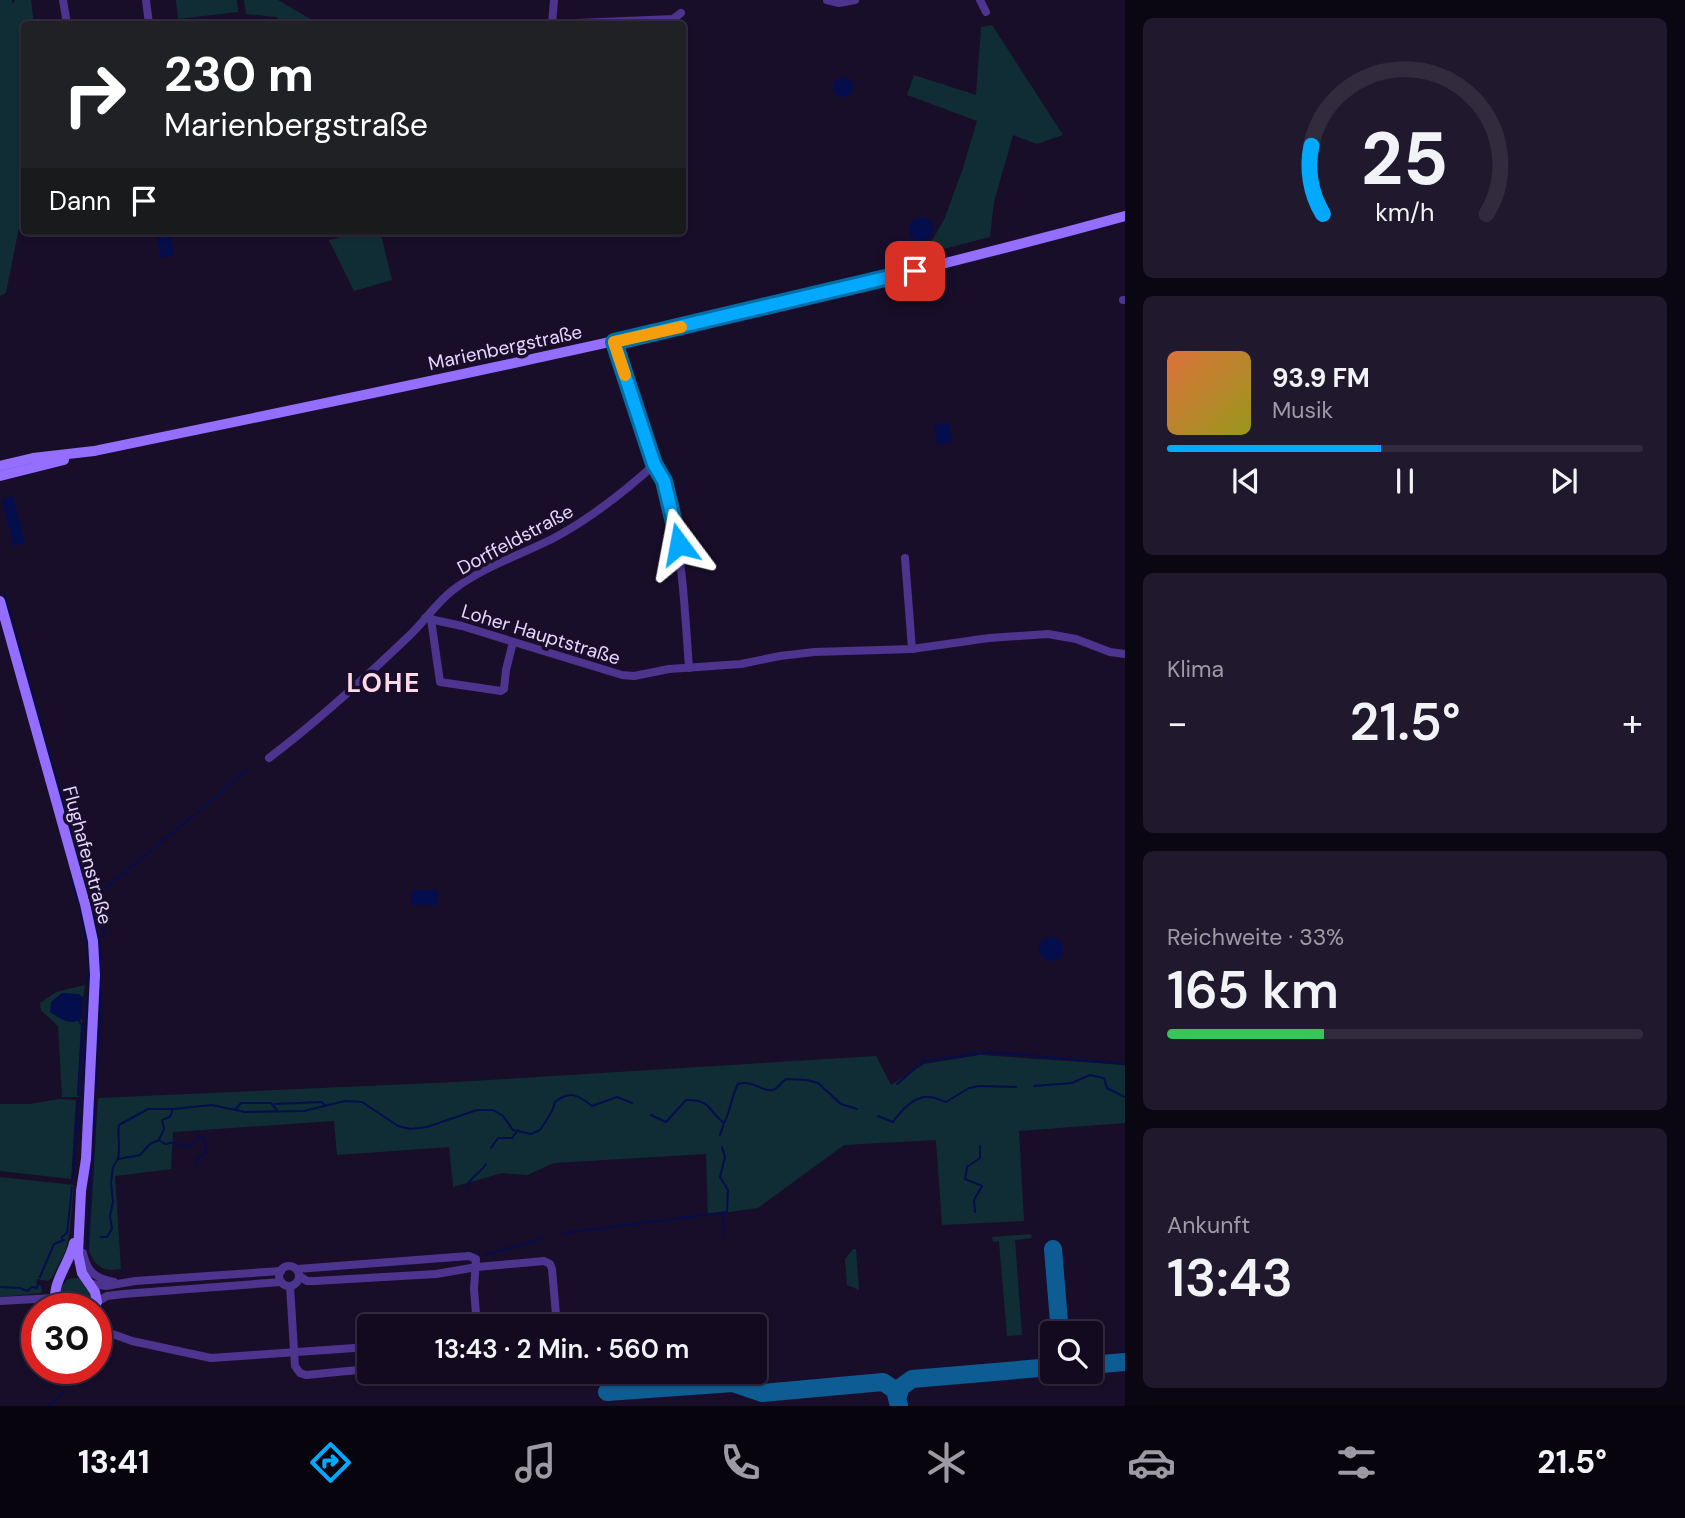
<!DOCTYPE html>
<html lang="de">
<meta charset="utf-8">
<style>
body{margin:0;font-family:"DM Sans",sans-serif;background:#20182d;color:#f1f3f6;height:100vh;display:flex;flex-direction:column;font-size:26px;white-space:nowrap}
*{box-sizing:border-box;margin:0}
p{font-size:23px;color:#9d9aa5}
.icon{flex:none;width:38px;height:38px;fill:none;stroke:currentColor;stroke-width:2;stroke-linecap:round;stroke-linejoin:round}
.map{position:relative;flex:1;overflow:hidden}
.panel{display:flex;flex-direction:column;gap:18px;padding:18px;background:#0a0612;width:560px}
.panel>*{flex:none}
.top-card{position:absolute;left:21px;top:21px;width:665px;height:214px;border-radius:7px;box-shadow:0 2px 5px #0004,0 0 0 2px #322b3e;background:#202124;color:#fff;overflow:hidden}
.controls{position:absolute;left:1040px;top:1321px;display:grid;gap:14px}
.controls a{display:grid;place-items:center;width:63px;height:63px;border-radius:7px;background:#130a20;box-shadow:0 2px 5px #0004,0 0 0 2px #322b3e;font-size:35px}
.speed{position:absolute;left:21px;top:1293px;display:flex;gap:14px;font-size:35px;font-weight:700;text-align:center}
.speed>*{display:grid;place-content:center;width:91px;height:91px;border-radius:50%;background:#130a20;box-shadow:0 2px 5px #0004,0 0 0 2px #322b3e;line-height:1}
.speed .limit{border:10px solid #d22;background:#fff;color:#111}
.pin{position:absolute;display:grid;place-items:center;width:60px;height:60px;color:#fff;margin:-30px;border-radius:14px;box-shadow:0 4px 10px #0006}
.me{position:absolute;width:77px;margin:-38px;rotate:347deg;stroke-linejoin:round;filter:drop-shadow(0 0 5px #0008)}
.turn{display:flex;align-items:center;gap:24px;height:147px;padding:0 28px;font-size:32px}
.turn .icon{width:91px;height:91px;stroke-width:2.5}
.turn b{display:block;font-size:49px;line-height:60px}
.then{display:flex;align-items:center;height:66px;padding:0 28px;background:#0003;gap:14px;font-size:26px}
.big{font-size:52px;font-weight:600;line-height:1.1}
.panel .widget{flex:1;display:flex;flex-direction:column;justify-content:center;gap:10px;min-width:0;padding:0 24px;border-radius:10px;background:#20182d}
.panel .dial{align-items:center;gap:0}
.dial svg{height:182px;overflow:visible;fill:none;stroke:#322b3e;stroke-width:7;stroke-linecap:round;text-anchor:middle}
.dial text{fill:#f1f3f6;stroke:none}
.song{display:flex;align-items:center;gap:21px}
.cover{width:84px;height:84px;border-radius:10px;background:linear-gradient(135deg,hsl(20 70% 55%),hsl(60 70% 35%))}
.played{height:7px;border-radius:4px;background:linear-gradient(90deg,#03a9ff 45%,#322b3e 45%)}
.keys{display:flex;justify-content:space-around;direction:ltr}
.heat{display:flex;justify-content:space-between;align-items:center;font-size:38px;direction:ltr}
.charge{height:10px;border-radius:5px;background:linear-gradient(90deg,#34c759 33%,#322b3e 0)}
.trip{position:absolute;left:357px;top:1314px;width:410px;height:70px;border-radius:7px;background:#130a20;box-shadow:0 2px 5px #0004,0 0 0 2px #322b3e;font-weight:600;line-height:70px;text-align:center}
.tab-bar{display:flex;height:112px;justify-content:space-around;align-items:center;background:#08040d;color:#9d9aa5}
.tab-bar .icon{width:49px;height:49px}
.tab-bar .selected{color:#03a9ff}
.tab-bar b{font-size:32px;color:#f1f3f6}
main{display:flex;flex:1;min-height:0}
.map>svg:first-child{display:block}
</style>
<main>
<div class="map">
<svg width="1125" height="1406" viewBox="0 0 1125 1406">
<rect width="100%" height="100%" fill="#190e2a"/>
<g fill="#102d35">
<polygon points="0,0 12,0 12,4 15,0 31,0 34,24 24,24 24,203 6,293 0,296"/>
<polygon points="176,0 237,0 238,12 178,19"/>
<polygon points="244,0 278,0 319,24 285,24 276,17 246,14"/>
<polygon points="992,25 1063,135 1037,144 1013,135 994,202 990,237 924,254 944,220 963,168 977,121 907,95 914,75 976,95 981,27"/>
<polygon points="363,231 380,231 392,280 354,291 329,240"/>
<polygon points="85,985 83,998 79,994 63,995 79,1021 82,1018 79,1097 62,1097 58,1026 41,1010 40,1003 56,992"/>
<path d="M980,1055L1125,1065V1123L1019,1131L1024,1221L942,1225L936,1140L844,1145L758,1208L708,1215L706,1154L554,1163L527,1175L502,1173L453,1187L449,1147L337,1155L334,1121L173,1132L171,1169L115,1176L121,1269C103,1272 96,1267 89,1251L98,1098L456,1082L876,1056L891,1085L924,1064Z"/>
<polygon points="59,1099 76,1100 71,1179 0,1171 0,1104 30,1104"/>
<polygon points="0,1177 74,1185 69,1236 66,1250 52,1278 48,1281 37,1279 36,1283 41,1286 42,1293 0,1297"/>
<polygon points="1031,1234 1032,1238 1015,1240 1022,1335 1007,1336 999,1241 993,1242 992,1237"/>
<polygon points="853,1249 856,1249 859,1290 847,1285 845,1259"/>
<polygon points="74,1278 81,1278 95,1294 90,1309 63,1309 59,1303 59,1290 67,1280"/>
</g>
<g fill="#050e4c">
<circle cx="843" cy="87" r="10"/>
<circle cx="921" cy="229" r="12"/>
<polygon points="156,231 170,231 174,255 161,259"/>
<polygon points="946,423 949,424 952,440 951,442 938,445 934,427 935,425"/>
<polygon points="13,496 25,543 13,546 2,499"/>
<rect x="411" y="890" width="27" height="15"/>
<circle cx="1051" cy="949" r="12"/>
<path d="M62,993L79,994L83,998L82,1018C72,1027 60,1019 50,1012L51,1002Z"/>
</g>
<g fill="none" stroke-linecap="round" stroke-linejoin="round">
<g stroke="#050e4c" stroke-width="2">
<polyline points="4,593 13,622"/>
<polyline points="14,626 45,741"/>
<polyline points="47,746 77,856"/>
<polyline points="198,812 246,770"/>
<polyline points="78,857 88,895"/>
<polyline points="71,878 78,904"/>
<polyline points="103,890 193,816"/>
<polyline points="92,908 100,951 101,995"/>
<polyline points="80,910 87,945"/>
<polyline points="104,934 104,901"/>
<polyline points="87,949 89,964"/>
<polyline points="88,987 89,967"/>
<polyline points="897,1084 924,1061 991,1052 1125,1064"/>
<polyline points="1034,1086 1072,1083 1090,1075 1104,1078 1107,1088 1125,1097"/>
<polyline points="96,1091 101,1000"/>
<polyline points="82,1094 88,993"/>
<polyline points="78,1095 82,1025 79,1021"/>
<polyline points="275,1104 321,1102 325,1105"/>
<polyline points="82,1110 83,1101"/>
<polyline points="235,1110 241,1103 271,1103 277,1110"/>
<path d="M651,1115L666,1122L686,1100C711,1099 708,1111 724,1123C731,1110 731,1097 738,1084C753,1079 763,1093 773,1090C777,1089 782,1082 786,1079L807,1080L818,1083L841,1104L857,1109"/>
<path d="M878,1116L893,1122C901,1111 914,1095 930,1097C935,1097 941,1101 946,1102L969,1088L979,1086L1016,1087"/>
<polyline points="79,1129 81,1114"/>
<polyline points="720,1135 724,1123"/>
<polyline points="159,1140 165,1144 175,1142 182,1146 189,1146 198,1138 203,1137 205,1141 206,1153 197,1159 197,1165"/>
<polyline points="93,1142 95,1099"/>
<polyline points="491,1148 498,1138 512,1138 518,1130"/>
<path d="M118,1158C121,1146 117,1137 119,1125L148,1109H173"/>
<polyline points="91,1164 92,1153"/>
<polyline points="73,1178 78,1101"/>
<path d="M466,1188C470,1176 480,1174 486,1164"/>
<polyline points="975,1212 974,1200 982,1186 965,1179 967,1167 980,1158 980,1146"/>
<polyline points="723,1214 724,1234"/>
<polyline points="564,1233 727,1212 728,1190 720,1177 725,1157 722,1147"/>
<path d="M101,1237H107L112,1229L110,1216L113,1202L111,1183L113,1167L118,1159L140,1155L150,1144L159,1140L164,1129L162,1120L170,1117L173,1109L212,1105L245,1112L304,1111L345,1101L362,1102L398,1126L410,1129L427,1127L477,1110H493L503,1116L513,1130L531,1134L540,1130L546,1121L552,1111L555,1102C570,1090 578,1095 592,1106L617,1097L632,1103"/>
<polyline points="62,1241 62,1237 67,1233 72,1187"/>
<polyline points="87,1249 91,1169"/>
<polyline points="485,1255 541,1239"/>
<polyline points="40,1277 54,1244 64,1240"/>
<polyline points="0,1287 20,1288 27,1291 32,1287 37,1288 38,1284"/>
<polyline points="72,1386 81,1379"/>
<polyline points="48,1406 65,1391"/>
</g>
<g stroke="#0e5c94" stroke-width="18">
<polyline points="1053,1249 1060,1334"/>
<polyline points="1090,1365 1125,1362"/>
<polyline points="607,1392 733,1383 762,1393 883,1382 895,1390 899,1406"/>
<polyline points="898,1396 901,1387 912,1379 1052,1367"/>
</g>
<g stroke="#4d348e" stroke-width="8">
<polyline points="63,0 67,24"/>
<polyline points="146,0 149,24"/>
<polyline points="827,0 839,3 855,0"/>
<polyline points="980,0 986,12"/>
<polyline points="552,24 673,19 681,13"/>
<polyline points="552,24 554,0"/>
<polyline points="1123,300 1125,300"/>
<path d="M614,342L655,464C665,477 667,494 671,510C683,562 685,614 689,668"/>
<polyline points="905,558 912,649"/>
<polyline points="425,618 462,626 622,675 634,676 669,669 741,664 780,656 814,652 912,649 989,638 1048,634 1076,639 1110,652 1125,654"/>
<polyline points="431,619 440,682 501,691 504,689 506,670 513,642"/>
<path d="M269,758C318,721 365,678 409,636C425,621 436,603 453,590C483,567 518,556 552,539C590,519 623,493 655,464"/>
<path d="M83,1253C87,1272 95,1278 114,1282"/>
<circle cx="289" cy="1276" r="10"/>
<polyline points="297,1269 469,1256 476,1259 474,1289 477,1326"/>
<polyline points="299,1276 307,1281 315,1281 436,1274 477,1267 544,1261 550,1264 552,1269 557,1326"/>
<polyline points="92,1284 106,1286 135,1281 281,1271"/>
<polyline points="290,1286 295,1366 300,1373 306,1375 369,1369"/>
<polyline points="0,1301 54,1298"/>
<polyline points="97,1302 107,1296 123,1294 281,1282"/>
<polyline points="96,1328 132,1341 211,1358 369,1347"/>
</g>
<g stroke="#946eff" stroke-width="10">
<path d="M0,466L33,458L94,451C439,380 785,309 1125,216"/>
<polyline points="0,476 64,460"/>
<polyline points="0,601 85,904 93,941 95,975 86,1159 81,1191 78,1254 82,1273 95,1292 97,1302 93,1309"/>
<path d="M58,1309C47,1287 70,1264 74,1243"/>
</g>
</g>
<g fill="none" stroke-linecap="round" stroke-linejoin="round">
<g stroke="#026ea6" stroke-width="18">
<polyline id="route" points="679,544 664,481 654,464 614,342 915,271"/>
</g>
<use href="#route" stroke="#03a9ff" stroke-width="12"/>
<polyline stroke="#f59e0b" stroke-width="12" points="625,375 614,342 681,327"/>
</g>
<g text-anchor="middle" stroke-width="7" stroke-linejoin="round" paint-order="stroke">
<g font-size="19" fill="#e5d7ff" stroke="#190e2a">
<text transform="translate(505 347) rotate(-12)" y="7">Marienbergstraße</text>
<text transform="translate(515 539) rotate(-28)" y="7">Dorffeldstraße</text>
<text transform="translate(541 634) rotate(17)" y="7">Loher Hauptstraße</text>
<text transform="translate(88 855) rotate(75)" y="7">Flughafenstraße</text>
</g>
<g font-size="26" font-weight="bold" letter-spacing="2" fill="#ffd9e8" stroke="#190e2a">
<text x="384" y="692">LOHE</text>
</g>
</g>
</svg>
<div class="controls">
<a><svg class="icon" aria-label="search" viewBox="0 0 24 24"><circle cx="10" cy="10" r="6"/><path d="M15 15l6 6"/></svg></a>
</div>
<div class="speed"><div class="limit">30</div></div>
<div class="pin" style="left:915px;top:271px;background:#d93025"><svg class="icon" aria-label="arrive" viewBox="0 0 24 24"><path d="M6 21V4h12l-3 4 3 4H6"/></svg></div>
<svg class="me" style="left:679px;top:544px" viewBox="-20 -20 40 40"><path d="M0-17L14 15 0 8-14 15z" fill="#03a9ff" stroke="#fff" stroke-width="4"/></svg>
<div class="trip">13:43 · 2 Min. · 560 m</div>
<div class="top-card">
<div class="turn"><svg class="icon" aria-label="right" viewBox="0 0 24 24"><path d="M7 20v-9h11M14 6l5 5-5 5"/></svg><div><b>230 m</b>Marienbergstraße</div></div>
<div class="then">Dann<svg class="icon" aria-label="arrive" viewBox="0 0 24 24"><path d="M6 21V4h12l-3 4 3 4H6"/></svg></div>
</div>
</div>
<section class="panel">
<div class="widget dial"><svg viewBox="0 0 100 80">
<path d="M14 69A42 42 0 1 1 86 69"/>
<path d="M14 69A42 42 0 0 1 9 39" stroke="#03a9ff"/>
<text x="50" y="56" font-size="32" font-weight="700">25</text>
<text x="50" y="72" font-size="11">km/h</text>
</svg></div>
<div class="widget">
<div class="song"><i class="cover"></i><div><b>93.9 FM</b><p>Musik</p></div></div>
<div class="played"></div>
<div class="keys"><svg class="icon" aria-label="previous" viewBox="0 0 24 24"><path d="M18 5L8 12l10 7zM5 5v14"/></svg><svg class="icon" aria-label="pause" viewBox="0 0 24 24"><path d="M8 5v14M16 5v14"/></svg><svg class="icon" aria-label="next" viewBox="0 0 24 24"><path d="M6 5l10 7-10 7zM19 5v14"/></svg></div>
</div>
<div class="widget"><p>Klima</p>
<div class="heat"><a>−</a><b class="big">21.5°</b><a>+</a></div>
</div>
<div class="widget"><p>Reichweite · 33%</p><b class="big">165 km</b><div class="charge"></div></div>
<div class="widget"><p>Ankunft</p><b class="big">13:43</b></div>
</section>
</main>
<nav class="tab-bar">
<b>13:41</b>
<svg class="icon selected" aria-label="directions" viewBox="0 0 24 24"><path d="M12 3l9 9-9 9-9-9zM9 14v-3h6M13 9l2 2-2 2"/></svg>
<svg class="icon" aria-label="music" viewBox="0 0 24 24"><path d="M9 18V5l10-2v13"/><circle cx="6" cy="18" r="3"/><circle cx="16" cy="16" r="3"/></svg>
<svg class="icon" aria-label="phone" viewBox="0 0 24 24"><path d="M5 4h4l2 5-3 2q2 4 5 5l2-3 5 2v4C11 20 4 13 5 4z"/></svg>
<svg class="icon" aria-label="climate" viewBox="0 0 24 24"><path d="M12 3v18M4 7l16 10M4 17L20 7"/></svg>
<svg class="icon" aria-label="car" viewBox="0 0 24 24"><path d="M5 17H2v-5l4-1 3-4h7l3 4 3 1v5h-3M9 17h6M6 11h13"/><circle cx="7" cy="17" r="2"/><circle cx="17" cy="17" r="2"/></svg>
<svg class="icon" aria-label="filters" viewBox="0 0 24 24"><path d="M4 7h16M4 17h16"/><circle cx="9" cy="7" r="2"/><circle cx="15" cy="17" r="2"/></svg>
<b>21.5°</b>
</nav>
